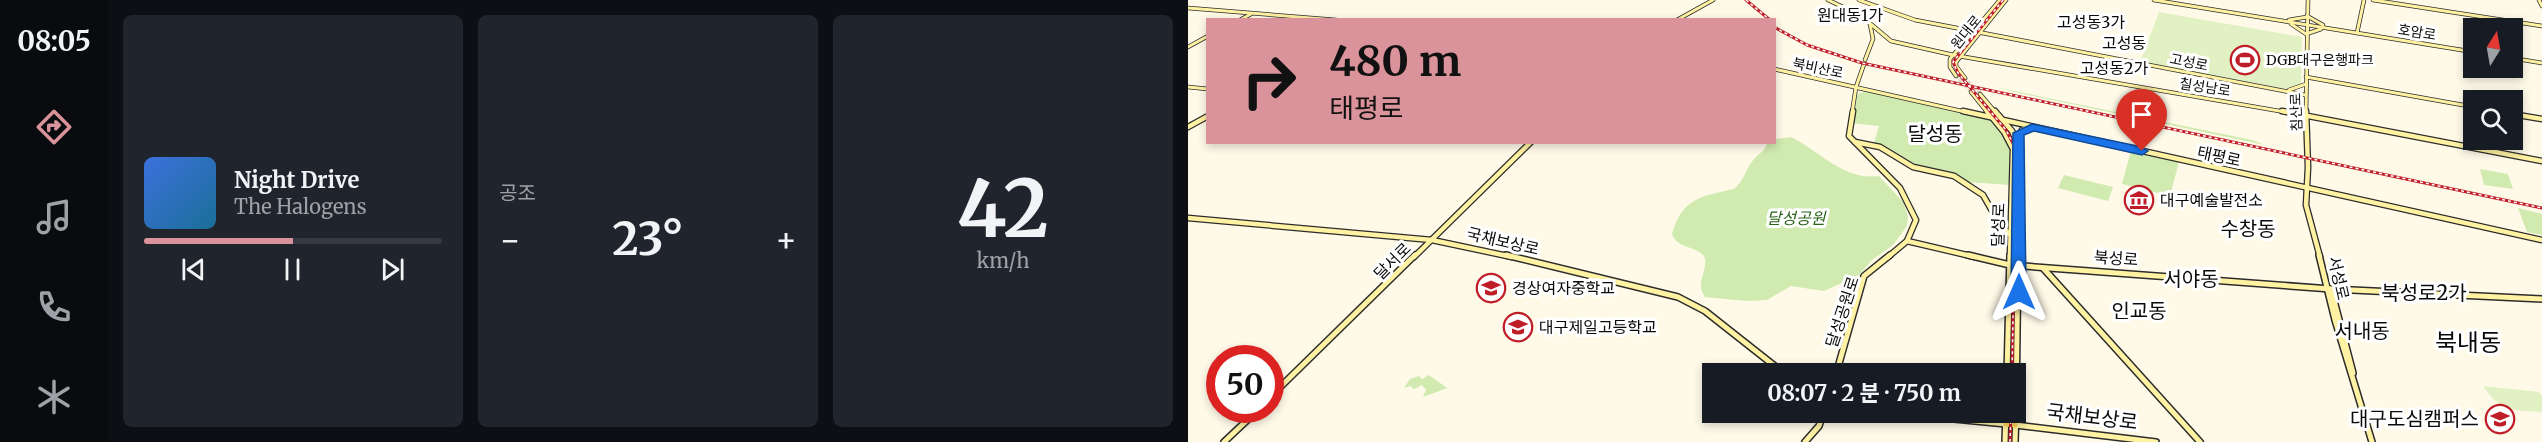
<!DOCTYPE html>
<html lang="ko">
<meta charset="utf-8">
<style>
body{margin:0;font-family:Merriweather,"Noto Sans KR",serif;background:#20242c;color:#f1f3f6;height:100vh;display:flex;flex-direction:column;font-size:22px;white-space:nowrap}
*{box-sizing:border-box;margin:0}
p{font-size:20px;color:#9ea1a6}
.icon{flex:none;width:33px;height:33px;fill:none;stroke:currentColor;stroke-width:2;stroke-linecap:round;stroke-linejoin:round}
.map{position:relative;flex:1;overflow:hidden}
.sheet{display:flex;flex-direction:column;gap:15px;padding:15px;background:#0d0f14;width:1080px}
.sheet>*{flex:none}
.banner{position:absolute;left:18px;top:18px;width:570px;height:126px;border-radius:0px;box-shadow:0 3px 9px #0003;background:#da939a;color:#111;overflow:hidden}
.needle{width:39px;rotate:11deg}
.fabs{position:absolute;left:1275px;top:18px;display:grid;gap:12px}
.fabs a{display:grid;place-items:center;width:60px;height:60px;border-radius:0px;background:#171b24;box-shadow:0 3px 9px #0003;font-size:30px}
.speed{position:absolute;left:18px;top:345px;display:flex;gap:12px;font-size:30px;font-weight:700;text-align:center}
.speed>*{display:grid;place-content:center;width:78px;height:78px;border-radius:50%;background:#171b24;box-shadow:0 3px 9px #0003;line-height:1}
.speed .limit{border:9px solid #d22;background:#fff;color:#111}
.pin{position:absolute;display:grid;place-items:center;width:51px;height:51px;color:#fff;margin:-62px -26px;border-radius:50% 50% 50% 0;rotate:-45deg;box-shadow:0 0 6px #0007}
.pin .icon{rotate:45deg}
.me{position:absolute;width:66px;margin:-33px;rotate:0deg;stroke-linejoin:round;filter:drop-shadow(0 0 4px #0008)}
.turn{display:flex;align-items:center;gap:21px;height:126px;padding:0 24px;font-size:27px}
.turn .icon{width:78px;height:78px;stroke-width:2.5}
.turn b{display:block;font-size:42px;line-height:51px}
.big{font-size:45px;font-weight:700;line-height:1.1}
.sheet .widget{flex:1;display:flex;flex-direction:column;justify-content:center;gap:9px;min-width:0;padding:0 21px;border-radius:9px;background:#20242c}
.sheet .dial{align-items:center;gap:0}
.dial b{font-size:78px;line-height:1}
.song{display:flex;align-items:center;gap:18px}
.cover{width:72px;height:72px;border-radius:9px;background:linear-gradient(135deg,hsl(220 70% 55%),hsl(200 70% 35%))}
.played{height:6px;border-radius:3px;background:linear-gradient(90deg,#da939a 50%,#363941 50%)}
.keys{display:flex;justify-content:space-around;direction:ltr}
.heat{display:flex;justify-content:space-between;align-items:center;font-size:33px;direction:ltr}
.sheet .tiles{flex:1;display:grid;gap:15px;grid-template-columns:repeat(3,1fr)}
.trip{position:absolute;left:514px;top:363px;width:324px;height:60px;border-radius:0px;background:#171b24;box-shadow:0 3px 9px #0003;font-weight:700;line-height:60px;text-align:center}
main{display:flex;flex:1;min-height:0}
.menu{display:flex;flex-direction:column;width:108px;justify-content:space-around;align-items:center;background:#090b0e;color:#9ea1a6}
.menu .icon{width:42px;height:42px}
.menu .on{color:#da939a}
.menu b{font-size:27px;color:#f1f3f6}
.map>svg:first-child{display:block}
</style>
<main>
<nav class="menu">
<b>08:05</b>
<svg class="icon on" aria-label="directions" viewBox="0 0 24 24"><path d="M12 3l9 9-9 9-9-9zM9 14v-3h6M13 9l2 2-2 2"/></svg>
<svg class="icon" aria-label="music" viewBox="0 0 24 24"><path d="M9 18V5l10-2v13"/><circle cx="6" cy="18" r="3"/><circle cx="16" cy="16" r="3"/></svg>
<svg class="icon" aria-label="phone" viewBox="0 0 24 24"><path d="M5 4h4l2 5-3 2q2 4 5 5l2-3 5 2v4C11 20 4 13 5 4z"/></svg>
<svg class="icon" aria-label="climate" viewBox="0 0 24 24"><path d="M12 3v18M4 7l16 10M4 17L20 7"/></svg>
</nav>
<section class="sheet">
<div class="tiles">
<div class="widget">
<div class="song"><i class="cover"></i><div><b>Night Drive</b><p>The Halogens</p></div></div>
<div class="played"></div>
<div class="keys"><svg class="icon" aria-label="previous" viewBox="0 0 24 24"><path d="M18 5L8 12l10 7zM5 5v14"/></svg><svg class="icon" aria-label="pause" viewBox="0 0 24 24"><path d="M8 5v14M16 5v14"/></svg><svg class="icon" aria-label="next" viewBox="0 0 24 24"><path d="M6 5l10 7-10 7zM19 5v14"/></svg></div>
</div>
<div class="widget"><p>공조</p>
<div class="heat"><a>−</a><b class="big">23°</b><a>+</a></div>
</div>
<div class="widget dial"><b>42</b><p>km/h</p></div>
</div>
</section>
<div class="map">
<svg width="1354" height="442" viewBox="0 0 1354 442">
<rect width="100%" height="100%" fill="#fffae8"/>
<g fill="#d0eab0">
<polygon points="807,87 1064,140 1077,145 831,93"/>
<polygon points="681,90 806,119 823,144 824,185 776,182 765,176 727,167 685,146 691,126 661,123 667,95"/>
<path d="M603,137C632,151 656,181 691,176L716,203L720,217L719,226L705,245L684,260L671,275L636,291L603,286L579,300L558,301L517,297C507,283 519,273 517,259C514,246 489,250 484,234C494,198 514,196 546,189C556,181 558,168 566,159C571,153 576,152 579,144L588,139Z"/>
<polygon points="943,151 991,162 982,196 934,184"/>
<polygon points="1292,169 1320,174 1325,189 1296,185"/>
<polygon points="876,175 925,187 920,201 870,188"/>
<polygon points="1330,208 1354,214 1354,235 1339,232"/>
<polygon points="241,375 259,388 235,397 238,390 234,385 226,389 222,386 216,388 222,379 231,376 234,379"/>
</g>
<g fill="#e2f1c3">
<polygon points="971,12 1114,37 1113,84 1105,89 1091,88 952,62"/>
<path d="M1295,386L1351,392L1354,396V412C1324,410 1314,413 1295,386Z"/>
</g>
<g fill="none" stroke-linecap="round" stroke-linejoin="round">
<g stroke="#dad6c7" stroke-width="3" stroke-dasharray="3 1.5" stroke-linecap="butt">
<polyline points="768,76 783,92"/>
<polyline points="777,78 792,94"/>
</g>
<g stroke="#2c2c2c" stroke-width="4.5">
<g id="secondary-far2">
<polyline points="640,0 672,15 703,41 765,55 1103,113"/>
<polyline points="671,0 727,20 1117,95"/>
<polyline points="966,0 1286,52"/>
<polyline points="1185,0 1354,26"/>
<polyline points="1351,0 1354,6"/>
<polyline points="0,8 148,20"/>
<polyline points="1119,16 1135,25"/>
<polyline points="52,20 63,14"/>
<polyline points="489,20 525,0"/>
<polyline points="1101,20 1119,17"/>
<polyline points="1103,24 1118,34 1133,29"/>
<polyline points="1169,33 1176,0"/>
<polyline points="0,47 20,36"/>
<polyline points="1324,58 1354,63"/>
<polyline points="677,60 685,39 682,24"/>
<polyline points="586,69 782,113"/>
<polyline points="768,76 762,67 762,59 812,0"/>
<polyline points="1118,77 1286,107"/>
<polyline points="777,78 768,66 768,62 818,0"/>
<polyline points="0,87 20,89"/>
<polyline points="1101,90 1118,84"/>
<polyline points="783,92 800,113"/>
<polyline points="792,94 808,113"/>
<polyline points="664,113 668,87 676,64"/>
<polyline points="1118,113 1120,0"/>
</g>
</g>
<g stroke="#2c2c2c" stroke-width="7">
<g id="secondary-far1">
<polyline points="665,111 661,136 712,188 728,220 719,241 700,257"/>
<polyline points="775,111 1354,240"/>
<polyline points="799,111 816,132 825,149 822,257"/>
<polyline points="807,111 824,131 831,146 830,257"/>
<polyline points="1094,111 1354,161"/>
<polyline points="1118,111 1120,167 1118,205 1132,257"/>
<polyline points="1324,114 1354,119"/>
<polyline points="0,127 20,116"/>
<polyline points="830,139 834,130 842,128"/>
<polyline points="667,142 692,147 725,167 766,176 795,195 811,223 823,236"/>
<polyline points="0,218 244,240 324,257"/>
<polyline points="719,241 787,257"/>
<polyline points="226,257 343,142"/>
</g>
</g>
<g stroke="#2c2c2c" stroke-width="8">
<g id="secondary">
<polyline points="318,255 490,297 517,311 597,374"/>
<polyline points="780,255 822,265 1143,289 1354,299"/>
<polyline points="1131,255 1147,320 1184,442"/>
<polyline points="855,268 1012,442"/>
<polyline points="1143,289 1165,373"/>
<polyline points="648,374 676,276 702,255"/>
<polyline points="819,374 822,255"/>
<polyline points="82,397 227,255"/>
<polyline points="828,408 830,255"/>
<polyline points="693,412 818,424"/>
<polyline points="827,425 968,442"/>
<polyline points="36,442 70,410"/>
<polyline points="617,442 631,426 636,412"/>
<polyline points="817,442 818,412"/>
<polyline points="827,442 828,412"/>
</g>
</g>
<g stroke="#1b1b1b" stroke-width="8">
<polyline id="primary" points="818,424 827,425"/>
</g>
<use href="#secondary-far2" stroke="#fff2a3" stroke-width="3"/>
<use href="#secondary-far1" stroke="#fff2a3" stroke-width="4.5"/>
<use href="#secondary" stroke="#fff2a3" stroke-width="5"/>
<use href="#primary" stroke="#ffd258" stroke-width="5"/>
<g stroke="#bf1e29" stroke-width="3">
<g id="rail">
<polyline points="558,0 582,20"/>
<polyline points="815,0 765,62 770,73 818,130 828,149 824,374"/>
<polyline points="586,27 619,45 674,63 1354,208"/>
<polyline points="822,442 823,412"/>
</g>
</g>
<use href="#rail" stroke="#fff" stroke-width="1.5" stroke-dasharray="3" stroke-linecap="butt"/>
</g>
<polygon fill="#1a73e8" stroke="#114b97" stroke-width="1.5" points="844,124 954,147 960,151 954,155 846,131 836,135 838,292 836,296 825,296 823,292 825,133"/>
<defs>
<g id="stadium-ring" transform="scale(1.5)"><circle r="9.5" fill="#fff" stroke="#bf1e29" stroke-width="1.5"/><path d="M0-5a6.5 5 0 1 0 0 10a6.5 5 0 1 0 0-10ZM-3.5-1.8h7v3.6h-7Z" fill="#bf1e29"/></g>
<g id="museum-ring" transform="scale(1.5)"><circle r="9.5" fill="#fff" stroke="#bf1e29" stroke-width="1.5"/><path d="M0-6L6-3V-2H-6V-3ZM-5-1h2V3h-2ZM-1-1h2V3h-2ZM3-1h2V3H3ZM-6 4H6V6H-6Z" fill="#bf1e29"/></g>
<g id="school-ring" transform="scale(1.5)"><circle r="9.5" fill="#fff" stroke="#bf1e29" stroke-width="1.5"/><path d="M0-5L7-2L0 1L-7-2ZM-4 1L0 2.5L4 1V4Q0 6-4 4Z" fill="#bf1e29"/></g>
<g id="university-ring" transform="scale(1.5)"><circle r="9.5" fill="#fff" stroke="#bf1e29" stroke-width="1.5"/><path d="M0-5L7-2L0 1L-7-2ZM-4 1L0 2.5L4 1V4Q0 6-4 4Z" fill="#bf1e29"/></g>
</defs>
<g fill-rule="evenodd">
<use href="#stadium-ring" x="1057" y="60"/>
<use href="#museum-ring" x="951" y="200"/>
<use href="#school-ring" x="303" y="288"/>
<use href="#school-ring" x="330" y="327"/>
<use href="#university-ring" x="1312" y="419"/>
</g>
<g text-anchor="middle" stroke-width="6" stroke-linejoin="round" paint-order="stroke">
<g font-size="14" fill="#0a0a0a" stroke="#fff">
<text transform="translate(778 32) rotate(-51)" y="5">원대로</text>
<text transform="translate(1229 32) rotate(9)" y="5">호암로</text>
<text transform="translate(1001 62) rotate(11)" y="5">고성로</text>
<text transform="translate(630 68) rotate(12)" y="5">북비산로</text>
<text transform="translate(1017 87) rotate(9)" y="5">칠성남로</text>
<text transform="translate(1108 112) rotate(-92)" y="5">침산로</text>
</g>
<g font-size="14" fill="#0a0a0a" stroke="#fff" text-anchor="start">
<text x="1078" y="65">DGB대구은행파크</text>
</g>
<g font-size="16" fill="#0a0a0a" stroke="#fff">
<text x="662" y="21">원대동1가</text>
<text x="903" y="28">고성동3가</text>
<text x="936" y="49">고성동</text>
<text x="926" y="74">고성동2가</text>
</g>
<g font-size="16" fill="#0a0a0a" stroke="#fff">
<text transform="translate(1031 156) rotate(12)" y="6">태평로</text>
<text transform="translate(810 225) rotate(-88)" y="6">달성로</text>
<text transform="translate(315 241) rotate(13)" y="6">국채보상로</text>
<text transform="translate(928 258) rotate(4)" y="6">북성로</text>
<text transform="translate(204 261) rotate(-45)" y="6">달서로</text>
<text transform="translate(1151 278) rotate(77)" y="6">서성로</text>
<text transform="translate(654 312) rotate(-72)" y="6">달성공원로</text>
</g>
<g font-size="16" fill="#0a0a0a" stroke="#fff" text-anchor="start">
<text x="972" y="206">대구예술발전소</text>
<text x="324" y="294">경상여자중학교</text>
<text x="351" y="333">대구제일고등학교</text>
</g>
<g font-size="16" font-style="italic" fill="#2a6319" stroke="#fff">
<text x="608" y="224">달성공원</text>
</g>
<g font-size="20" fill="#0a0a0a" stroke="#fff">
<text x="747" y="141">달성동</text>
<text x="1060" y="236">수창동</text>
<text x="1003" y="286">서야동</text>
<text x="1236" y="300">북성로2가</text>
<text x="951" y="318">인교동</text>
<text x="1174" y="338">서내동</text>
</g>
<g font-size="20" fill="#0a0a0a" stroke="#fff">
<text transform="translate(904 417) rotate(7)" y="7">국채보상로</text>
</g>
<g font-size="20" fill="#0a0a0a" stroke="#fff" text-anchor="end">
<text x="1291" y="426">대구도심캠퍼스</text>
</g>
<g font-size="24" fill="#0a0a0a" stroke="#fff">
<text x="1280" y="351">북내동</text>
</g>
</g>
</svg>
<div class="fabs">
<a><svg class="needle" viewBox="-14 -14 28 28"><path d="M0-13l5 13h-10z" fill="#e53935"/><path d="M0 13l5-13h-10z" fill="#9ea1a6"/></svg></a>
<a><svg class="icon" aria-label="search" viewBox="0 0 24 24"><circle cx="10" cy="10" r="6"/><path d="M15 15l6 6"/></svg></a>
</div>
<div class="speed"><div class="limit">50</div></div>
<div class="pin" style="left:954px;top:151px;background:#d93025"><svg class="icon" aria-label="arrive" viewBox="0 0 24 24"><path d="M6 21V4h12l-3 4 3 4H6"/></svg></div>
<svg class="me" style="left:831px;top:292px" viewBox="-20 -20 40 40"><path d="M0-17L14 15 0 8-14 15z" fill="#1a73e8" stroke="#fff" stroke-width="4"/></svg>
<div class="trip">08:07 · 2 분 · 750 m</div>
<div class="banner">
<div class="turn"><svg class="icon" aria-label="right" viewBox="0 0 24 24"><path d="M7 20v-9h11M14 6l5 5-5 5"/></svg><div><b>480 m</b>태평로</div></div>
</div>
</div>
</main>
